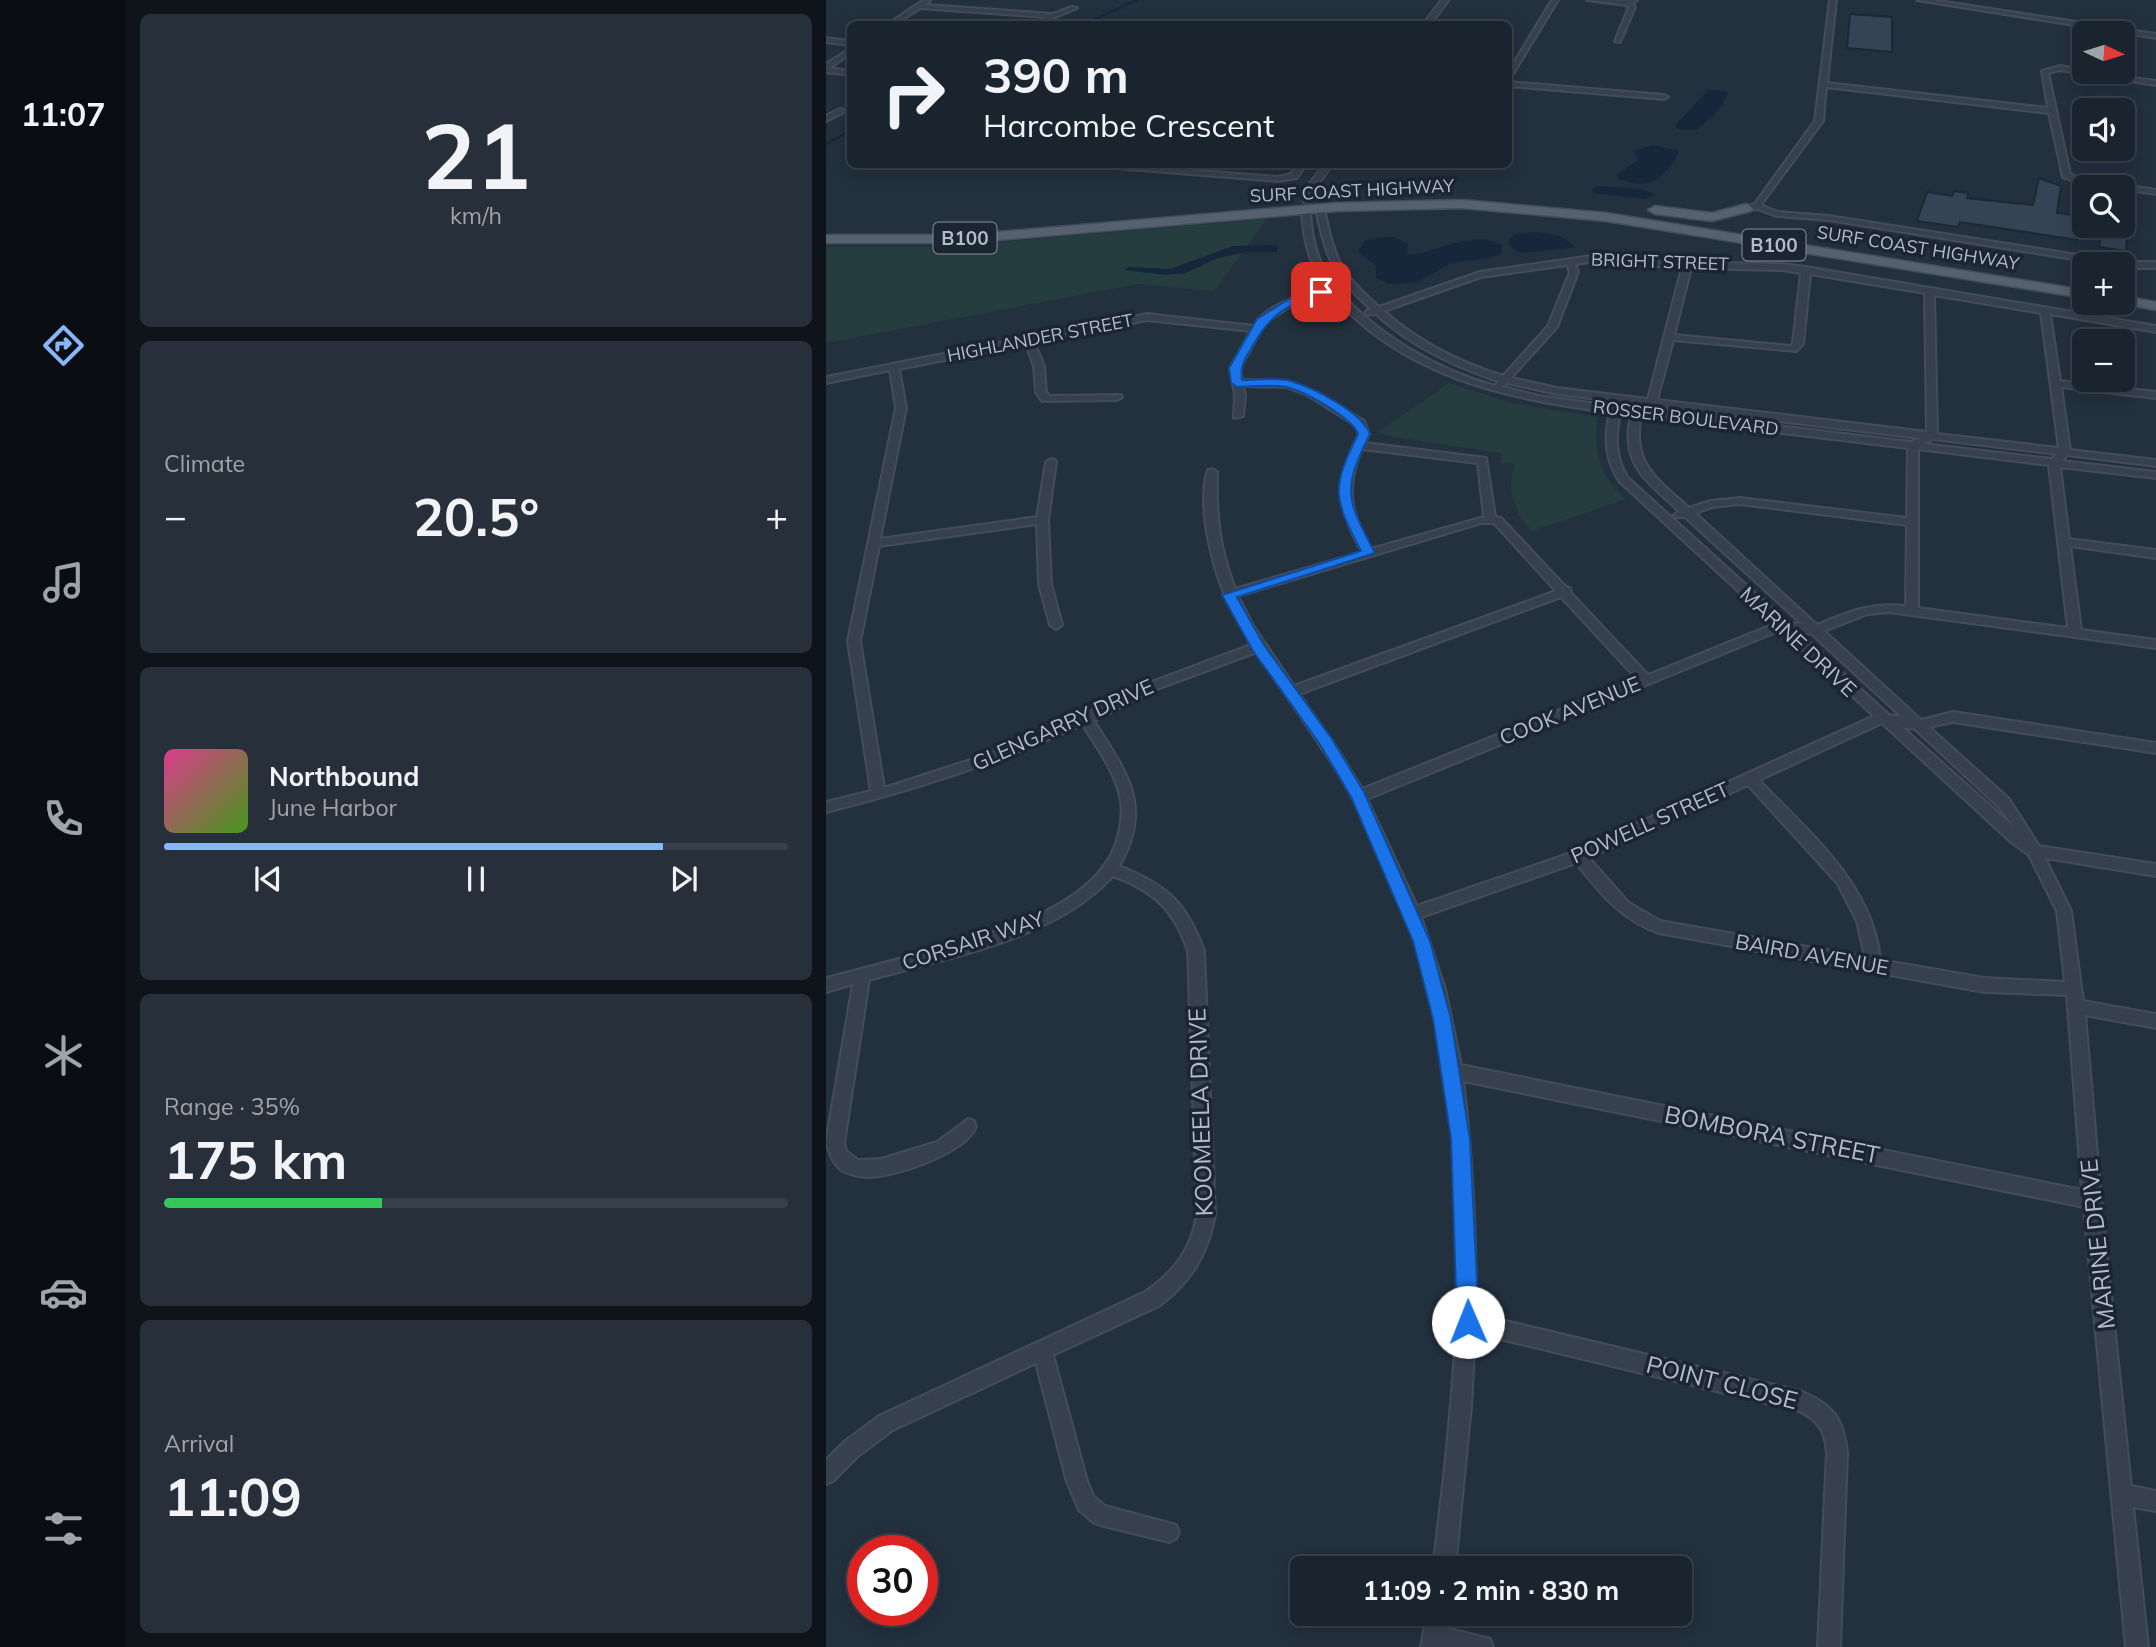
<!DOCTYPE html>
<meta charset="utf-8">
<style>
body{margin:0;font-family:Mulish,sans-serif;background:#27303a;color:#f1f3f6;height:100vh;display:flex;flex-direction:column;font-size:26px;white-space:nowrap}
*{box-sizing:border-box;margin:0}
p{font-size:23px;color:#9fa4aa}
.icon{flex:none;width:38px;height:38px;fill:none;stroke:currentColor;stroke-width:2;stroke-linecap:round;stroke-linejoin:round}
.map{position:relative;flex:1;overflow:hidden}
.drawer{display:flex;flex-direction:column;gap:14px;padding:14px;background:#0e1419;width:700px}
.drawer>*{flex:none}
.hud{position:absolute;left:21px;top:21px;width:665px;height:147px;border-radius:10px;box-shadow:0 4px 18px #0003,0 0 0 2px #38414a;background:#1a242e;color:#f1f3f6;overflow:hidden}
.needle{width:46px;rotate:94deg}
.fabs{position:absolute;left:1246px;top:21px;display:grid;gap:14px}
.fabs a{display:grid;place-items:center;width:63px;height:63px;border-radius:10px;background:#1a242e;box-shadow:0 4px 18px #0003,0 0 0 2px #38414a;font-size:35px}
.speed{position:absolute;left:21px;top:1535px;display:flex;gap:14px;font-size:35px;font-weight:700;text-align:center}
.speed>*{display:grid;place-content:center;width:91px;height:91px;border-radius:50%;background:#1a242e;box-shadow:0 4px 18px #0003,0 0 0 2px #38414a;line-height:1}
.speed .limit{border:10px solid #d22;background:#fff;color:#111}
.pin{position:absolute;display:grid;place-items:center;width:60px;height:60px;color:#fff;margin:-30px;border-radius:14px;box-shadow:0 4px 10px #0006}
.me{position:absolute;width:77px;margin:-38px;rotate:359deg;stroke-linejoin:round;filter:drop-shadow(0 0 5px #0008)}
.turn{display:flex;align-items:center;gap:24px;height:147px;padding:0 21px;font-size:32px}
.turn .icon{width:91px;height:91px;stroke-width:2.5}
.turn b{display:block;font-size:49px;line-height:60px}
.big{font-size:52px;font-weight:700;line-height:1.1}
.drawer .tile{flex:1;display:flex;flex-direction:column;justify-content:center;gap:10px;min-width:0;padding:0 24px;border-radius:10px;background:#27303a}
.drawer .dial{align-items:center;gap:0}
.dial b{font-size:91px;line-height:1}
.song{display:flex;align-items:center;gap:21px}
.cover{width:84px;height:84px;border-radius:10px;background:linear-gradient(135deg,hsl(330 70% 55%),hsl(100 70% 35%))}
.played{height:7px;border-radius:4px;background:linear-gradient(90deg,#87b7fa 80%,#38414a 80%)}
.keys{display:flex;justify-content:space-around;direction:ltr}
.heat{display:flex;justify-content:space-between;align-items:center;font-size:38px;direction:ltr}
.charge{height:10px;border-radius:5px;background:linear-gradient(90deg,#34c759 35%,#38414a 0)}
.trip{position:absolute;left:464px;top:1556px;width:402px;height:70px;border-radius:10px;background:#1a242e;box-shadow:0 4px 18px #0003,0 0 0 2px #38414a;font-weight:700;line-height:70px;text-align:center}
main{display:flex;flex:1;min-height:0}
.dock{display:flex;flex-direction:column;width:126px;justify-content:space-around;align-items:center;background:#0a0e12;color:#9fa4aa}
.dock .icon{width:49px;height:49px}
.dock .active{color:#87b7fa}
.dock b{font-size:32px;color:#f1f3f6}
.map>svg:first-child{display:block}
</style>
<main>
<nav class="dock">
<b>11:07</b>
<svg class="icon active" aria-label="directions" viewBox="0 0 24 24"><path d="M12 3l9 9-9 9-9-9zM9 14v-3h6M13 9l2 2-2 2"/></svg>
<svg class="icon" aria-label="music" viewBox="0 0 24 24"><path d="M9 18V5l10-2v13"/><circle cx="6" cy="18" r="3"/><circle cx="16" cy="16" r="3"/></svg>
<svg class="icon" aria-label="phone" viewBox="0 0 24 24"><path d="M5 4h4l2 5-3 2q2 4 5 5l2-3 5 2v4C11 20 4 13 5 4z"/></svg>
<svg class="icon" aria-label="climate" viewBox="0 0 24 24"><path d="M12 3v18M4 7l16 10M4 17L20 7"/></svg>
<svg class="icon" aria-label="car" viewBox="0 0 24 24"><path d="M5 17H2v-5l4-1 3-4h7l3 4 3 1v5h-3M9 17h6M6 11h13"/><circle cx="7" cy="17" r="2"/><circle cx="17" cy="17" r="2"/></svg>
<svg class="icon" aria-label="filters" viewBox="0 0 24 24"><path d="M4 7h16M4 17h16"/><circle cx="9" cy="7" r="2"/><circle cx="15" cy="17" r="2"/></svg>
</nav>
<section class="drawer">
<div class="tile dial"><b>21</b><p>km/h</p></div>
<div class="tile"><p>Climate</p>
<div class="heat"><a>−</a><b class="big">20.5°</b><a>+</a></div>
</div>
<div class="tile">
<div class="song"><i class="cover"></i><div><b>Northbound</b><p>June Harbor</p></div></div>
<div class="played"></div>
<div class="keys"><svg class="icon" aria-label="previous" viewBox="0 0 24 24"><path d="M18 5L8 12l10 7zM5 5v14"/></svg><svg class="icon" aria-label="pause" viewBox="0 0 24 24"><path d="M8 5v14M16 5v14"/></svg><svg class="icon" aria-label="next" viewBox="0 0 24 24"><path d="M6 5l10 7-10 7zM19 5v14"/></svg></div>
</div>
<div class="tile"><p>Range · 35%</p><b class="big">175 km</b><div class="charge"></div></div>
<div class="tile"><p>Arrival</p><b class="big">11:09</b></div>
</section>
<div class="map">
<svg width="1330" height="1647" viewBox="0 0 1330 1647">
<rect width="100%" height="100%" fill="#23303e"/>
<g fill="#253d3f">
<polygon points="441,219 388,291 312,284 0,343 0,247 119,247"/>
<path d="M623,383L690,404L772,417C766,448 773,478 800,499L706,531L691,514L693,512C683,496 683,482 689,464L675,463V453L566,437L552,432Z"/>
</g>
<g fill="#16273c">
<polygon points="882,90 899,91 902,94 892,111 871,130 852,129 849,125"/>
<path d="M827,145L853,151C840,178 822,193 792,178L791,175L813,159L808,153L810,150Z"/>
<polygon points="772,186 816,189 830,195 819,199 767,193 766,189"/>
<polygon points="712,232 734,236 750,247 693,253 683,245 684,238 690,234"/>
<path d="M557,237H568L582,244L581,254C595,260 649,225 676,246V253L664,258L625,263L590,283L563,284L550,278V266L532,252L538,241Z"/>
<polygon points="451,245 451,252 421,252 392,258 360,273 340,275 298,270 303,267 344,269 407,246"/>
</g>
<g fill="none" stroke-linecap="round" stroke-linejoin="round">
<g stroke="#16273c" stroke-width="2">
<polyline points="258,24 311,0"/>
<polyline points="0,144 24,131"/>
</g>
</g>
<g fill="#354454" stroke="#1e2835" stroke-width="2">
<polygon points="1024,14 1066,17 1066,52 1021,48"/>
<polygon points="1213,178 1235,186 1231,213 1254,216 1251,240 1134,222 1132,227 1091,221 1101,192 1126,196 1128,191 1142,193 1141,198 1207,205"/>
<polygon points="1276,226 1302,229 1300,251 1273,247"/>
</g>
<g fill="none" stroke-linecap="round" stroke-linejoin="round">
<g stroke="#434d5a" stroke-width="4">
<g id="minor">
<polygon points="98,0 104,1 100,5 227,14 246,7 251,8 220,21 217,19 219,17 94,8 69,24 62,24"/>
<polygon points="726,0 732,0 682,82 682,73"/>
<polygon points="761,0 811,0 806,3 809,7 794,42 789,41 803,7 800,5"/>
<polygon points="1004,0 1010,0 1001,83 1222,108 1216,71 1234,66 1258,70 1258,72 1330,81 1330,85 1234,70 1222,73 1244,174 1252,178 1330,190 1330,194 1297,189 1297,187 1250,182 1237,177 1223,113 1000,87 997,121 936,203 937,206 952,212 1003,216 1297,262 1330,262 1330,268 1297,268 1297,264 1279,264 1003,220 951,216 932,209 917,210 917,206 928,205 989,121"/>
<polygon points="1091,0 1106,0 1330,34 1330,38"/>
<polygon points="0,38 24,41 24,45 0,42"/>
<polygon points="24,49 24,54 3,68 24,71 24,75 0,72 0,64"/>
<polygon points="682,82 838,95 842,97 838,99 682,86"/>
<polygon points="14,109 21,111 0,121 0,116"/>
<polygon points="240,164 282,164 452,177 465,174 472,164 480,164 471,178 452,181"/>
<path d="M494,207L498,209C509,260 513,272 553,307L654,272L772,255L851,262L956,264L980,267L1330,326V332L1224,314L1234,381L1330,392V398L1235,387L1244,450L1330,460V466L1241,455L1236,461L1330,472V478L1234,467L1243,539L1330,550V558L1244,546L1255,630L1330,640V648L1063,612L1042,614L998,631L1095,720L1127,712L1330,743V753L1127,722L1103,727L1183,799L1213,846L1330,864V876L1219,858L1245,911L1257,1001L1330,1014V1028L1259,1015L1275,1200L1305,1486L1330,1491V1511L1307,1507L1322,1647H1300L1258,1207L637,1081C647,1159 650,1236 650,1314L974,1391C1006,1404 1017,1417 1021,1452L1014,1647H992L1001,1452C999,1431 992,1420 973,1411L649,1333L645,1406L629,1568H607C631,1379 651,1175 603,989C587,928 562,869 534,812C505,755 465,706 431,652L328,690L268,721C300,772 328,806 293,866C340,884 361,903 378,951L389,1215C382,1254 365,1282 333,1306L227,1355L261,1481L267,1496L279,1506L350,1525L353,1532L350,1539L343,1542L274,1525L267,1522L253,1510L241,1482L210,1363L67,1430L32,1456L7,1481L0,1484V1460L18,1442L53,1416L319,1292C348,1272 365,1250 371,1215L362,951C348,910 328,891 287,876C228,940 124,957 43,980L18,1143L20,1151L32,1160L55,1159L111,1142L142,1119L148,1121L150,1127C139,1153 71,1176 44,1177C35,1177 25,1175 17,1171C7,1165 4,1153 0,1143L27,984L0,992V978C33,970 65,961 98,952C162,934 277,909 293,833C295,822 297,812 295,801C290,773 272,749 257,725C173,762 89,790 0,812V802L45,791L22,641L70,408L64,370L0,383V377L321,314L428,326C440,304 478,294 501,287C483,264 477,239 476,210L480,208L484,210C485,238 491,263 508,285H515V289L512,290C553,336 610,369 669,386L672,381C627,366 585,346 550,314L540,315V311L545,309C506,274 501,260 490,209ZM772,261L856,268L822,399L731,388L685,378L731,327L752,272L749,264ZM741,265L744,272L722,326L677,376C633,362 592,342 558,311L655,277ZM865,268L956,270L975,273L967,343L965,346L848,335ZM984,274L1099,293L1101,432L831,400L847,340L970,351L977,344ZM504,292C573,376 683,400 784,412C778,438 779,458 793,481L948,624L822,675L745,593L744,588L740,587L675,518L669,517L660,458L539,443L543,434L538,421L489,392L462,381L416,380L414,368L439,323L472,301ZM1108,295L1215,313L1233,448L1111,434ZM321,320L425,331L404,368L409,395L408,418L417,416L419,395L417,386L461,387L483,396L529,425L533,434C509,482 509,505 536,552L409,589C393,546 390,518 391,472L386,469L382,470C371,503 385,561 398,593L397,595L401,598L427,644L320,684L255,716L178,749L58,788L34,641L53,546L211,524L213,584L224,625L230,629L236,625L225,584L222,520L230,462L229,460L225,459L220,462L211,517L54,539L80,408L73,369L200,344L208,366L210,392L216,401L291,400L296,397L295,395L223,396L220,392L218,366L208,342ZM681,383L731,394L788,401L786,406L713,396L676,387ZM796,402L816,404L809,409L796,407ZM827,406L1094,438L1085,442L820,410ZM794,413L805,415C794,465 820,480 853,511L848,515L850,517H859L976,624L962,623L801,477C789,456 789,437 794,413ZM815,416L1082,448L1081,518L914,498L884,501L863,508C831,479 805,463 815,416ZM1107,439L1231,454L1226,459L1098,444ZM536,449L652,463L658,517L545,549C524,512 519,488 536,449ZM1092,449L1223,465L1242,628L1092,608ZM914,504L1081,525L1080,606C1045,602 1023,612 991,625L869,513L886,507ZM655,523H668L730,591L468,686L426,624L412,596ZM735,597L811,679L536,789L514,753L473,694ZM955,630L1048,716L748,852L591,906L541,799ZM972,632L986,634L1076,717L1063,715ZM1056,723L1185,842L1203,855L1231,911L1239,982L1158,978L1054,960C1047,884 982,832 933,780ZM1076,727L1089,729L1173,807L1188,827ZM922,785L1012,884L1031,921L1039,957L834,921L803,903L763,858ZM750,863C774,893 795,920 833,933L1158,992L1241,995L1256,1190L635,1065L619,989L595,917Z"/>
<polygon points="601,1614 623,1614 620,1628 664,1639 667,1647 595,1647"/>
</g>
</g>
<g stroke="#434d5a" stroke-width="3">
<g id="tertiary">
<polygon points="615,0 623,0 605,24 597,24"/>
<polygon points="498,164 507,164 486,193 485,202 477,202 476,193"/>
</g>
</g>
<g stroke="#434d5a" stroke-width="3">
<g id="primary">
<polygon points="636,200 780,213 1258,290 1258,298 780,221 636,208 511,211 138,243 0,243 0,235 138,235 511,203"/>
<polygon points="920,204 927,208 925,211 886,221 829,214 822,210 829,206 886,213"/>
<polygon points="1297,296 1330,302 1330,310 1292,303 1297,303"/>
</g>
</g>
<use href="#minor" fill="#37414e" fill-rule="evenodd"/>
<use href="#tertiary" fill="#37414e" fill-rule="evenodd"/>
<use href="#primary" fill="#55616e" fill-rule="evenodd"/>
</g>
<path fill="#1a73e8" stroke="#114b97" stroke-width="2" d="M495,289L499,294C460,305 444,313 425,349C418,360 414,367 416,380C431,380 450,377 465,381C488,388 536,412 544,434C516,490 520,498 549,553L411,597L438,645L506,739L538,792L604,941L625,1019L644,1139L653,1322L650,1330L642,1333L635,1330L631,1322L625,1139L607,1019L587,941L525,797L495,746L427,651L396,595L535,551C507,497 505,489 532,434C527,418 478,391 460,387C445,384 426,387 411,387L405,383L403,368L431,319L466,297Z"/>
<g text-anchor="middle" stroke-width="7" stroke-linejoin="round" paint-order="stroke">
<g font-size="18" fill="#b3bcc9" stroke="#1c2633">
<text transform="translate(526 191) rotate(-3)" y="6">SURF COAST HIGHWAY</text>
<text transform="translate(1092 248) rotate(9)" y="6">SURF COAST HIGHWAY</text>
<text transform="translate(834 262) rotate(2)" y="6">BRIGHT STREET</text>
<text transform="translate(214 338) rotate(-11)" y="6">HIGHLANDER STREET</text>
<text transform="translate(860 418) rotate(7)" y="6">ROSSER BOULEVARD</text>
</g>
<g fill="#1c2633" stroke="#868f9c" stroke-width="2">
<rect x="107.5" y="222.5" width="63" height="31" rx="5"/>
<rect x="916.5" y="229.5" width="63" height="31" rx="5"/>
</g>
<g font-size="19" font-weight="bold" fill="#b3bcc9">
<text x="139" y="245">B100</text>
<text x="948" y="252">B100</text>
</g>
<g font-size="21" fill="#b3bcc9" stroke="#1c2633">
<text transform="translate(972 642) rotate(43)" y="7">MARINE DRIVE</text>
<text transform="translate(744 711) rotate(-22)" y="7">COOK AVENUE</text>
<text transform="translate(237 725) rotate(-24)" y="7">GLENGARRY DRIVE</text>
<text transform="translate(824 823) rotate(-24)" y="7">POWELL STREET</text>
<text transform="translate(147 941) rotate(-18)" y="7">CORSAIR WAY</text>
<text transform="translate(986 955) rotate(10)" y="7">BAIRD AVENUE</text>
</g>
<g font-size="24" fill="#b3bcc9" stroke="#1c2633">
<text transform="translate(375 1112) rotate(-92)" y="8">KOOMEELA DRIVE</text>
<text transform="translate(946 1135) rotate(11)" y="8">BOMBORA STREET</text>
<text transform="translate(1272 1244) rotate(-96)" y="8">MARINE DRIVE</text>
<text transform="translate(896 1383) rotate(14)" y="8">POINT CLOSE</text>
</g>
</g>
</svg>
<div class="fabs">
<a><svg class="needle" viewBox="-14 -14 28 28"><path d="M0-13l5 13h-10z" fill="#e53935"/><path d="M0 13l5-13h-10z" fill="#9fa4aa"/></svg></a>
<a><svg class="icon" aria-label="sound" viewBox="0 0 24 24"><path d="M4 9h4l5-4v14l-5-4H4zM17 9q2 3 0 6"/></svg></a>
<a><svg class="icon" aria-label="search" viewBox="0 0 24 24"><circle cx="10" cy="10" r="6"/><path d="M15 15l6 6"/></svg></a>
<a>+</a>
<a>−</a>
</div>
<div class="speed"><div class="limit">30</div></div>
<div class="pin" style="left:495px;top:292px;background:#d93025"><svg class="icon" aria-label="arrive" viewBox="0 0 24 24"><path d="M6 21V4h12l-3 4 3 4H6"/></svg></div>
<svg class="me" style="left:642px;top:1322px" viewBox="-20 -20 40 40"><circle r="19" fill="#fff"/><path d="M0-13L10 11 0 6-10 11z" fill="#1a73e8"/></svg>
<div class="trip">11:09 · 2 min · 830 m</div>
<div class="hud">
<div class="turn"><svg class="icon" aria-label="right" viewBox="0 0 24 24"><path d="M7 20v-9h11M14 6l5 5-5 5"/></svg><div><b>390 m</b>Harcombe Crescent</div></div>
</div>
</div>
</main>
